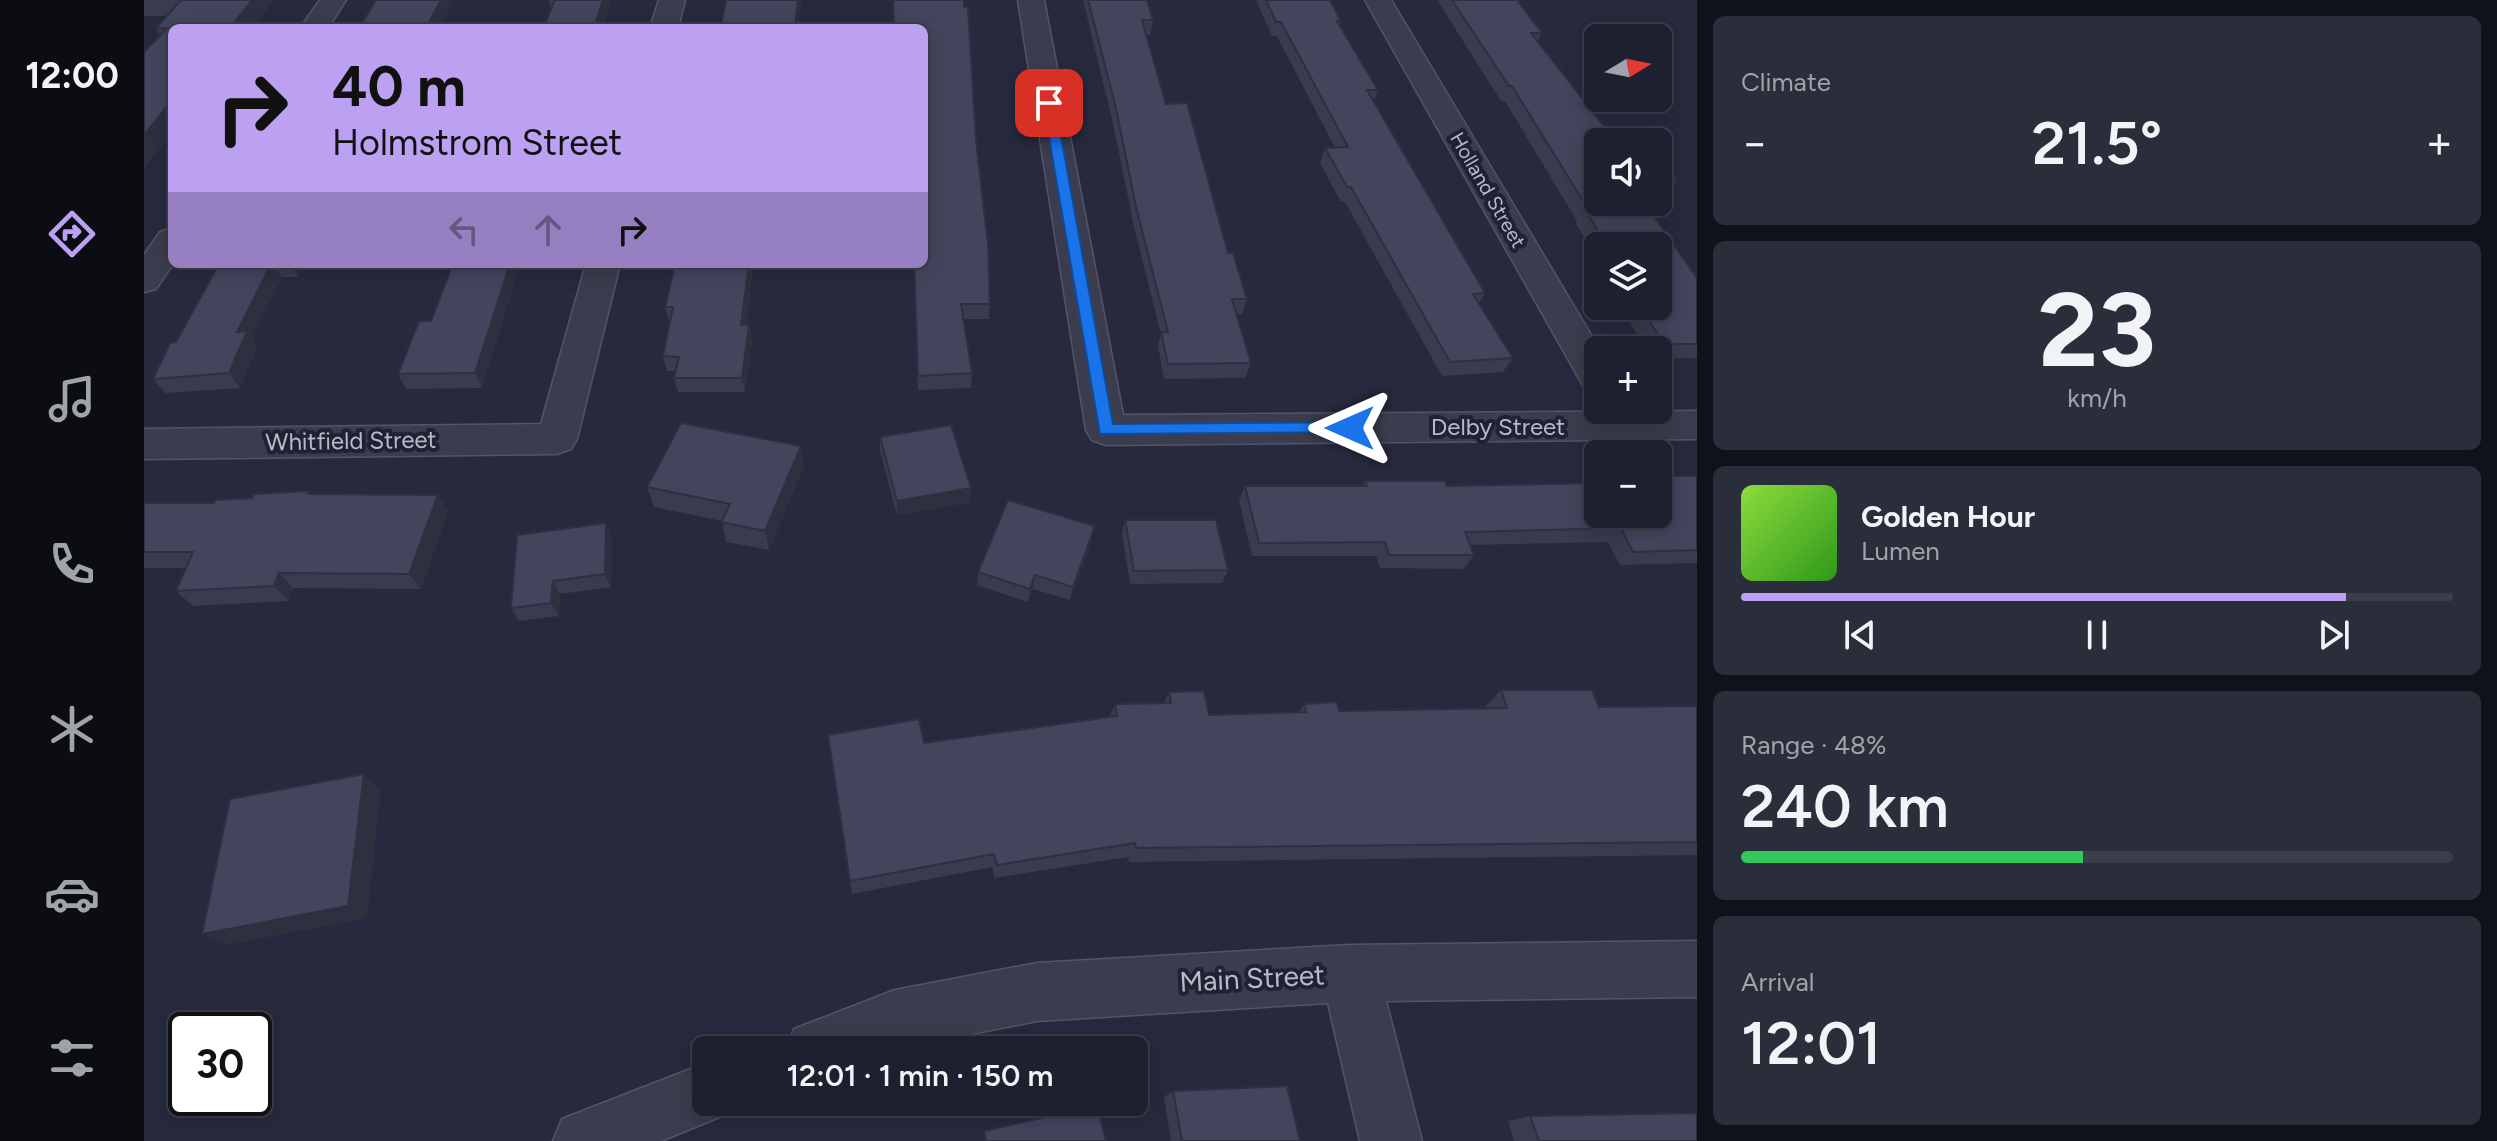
<!DOCTYPE html>
<meta charset="utf-8">
<style>
body{margin:0;font-family:Figtree,sans-serif;background:#2a2d3a;color:#f1f3f6;height:100vh;display:flex;flex-direction:column;font-size:30px;white-space:nowrap}
*{box-sizing:border-box;margin:0}
p{font-size:26px;color:#a0a3aa}
.icon{flex:none;width:44px;height:44px;fill:none;stroke:currentColor;stroke-width:2;stroke-linecap:round;stroke-linejoin:round}
.map{position:relative;flex:1;overflow:hidden}
.drawer{display:flex;flex-direction:column;gap:16px;padding:16px;background:#101219;width:800px}
.drawer>*{flex:none}
.banner{position:absolute;left:24px;top:24px;width:760px;height:244px;border-radius:12px;box-shadow:0 4px 20px #0003,0 0 0 2px #3b3e4a;background:#bca0f2;color:#111;overflow:hidden}
.needle{width:52px;rotate:80deg}
.fabs{position:absolute;left:1440px;top:24px;display:grid;gap:16px}
.fabs a{display:grid;place-items:center;width:88px;height:88px;border-radius:12px;background:#1d202e;box-shadow:0 4px 20px #0003,0 0 0 2px #3b3e4a;font-size:40px}
.speed{position:absolute;left:24px;top:1012px;display:flex;gap:16px;font-size:40px;font-weight:700;text-align:center}
.speed>*{display:grid;place-content:center;width:104px;height:104px;border-radius:50%;background:#1d202e;box-shadow:0 4px 20px #0003,0 0 0 2px #3b3e4a;line-height:1}
.speed .limit{border:4px solid #111;border-radius:12px;background:#fff;color:#111}
.pin{position:absolute;display:grid;place-items:center;width:68px;height:68px;color:#fff;margin:-34px;border-radius:16px;box-shadow:0 4px 12px #0006}
.me{position:absolute;width:88px;margin:-44px;rotate:270deg;stroke-linejoin:round;filter:drop-shadow(0 0 6px #0008)}
.turn{display:flex;align-items:center;gap:28px;height:168px;padding:0 32px;font-size:36px}
.turn .icon{width:104px;height:104px;stroke-width:2.5}
.turn b{display:block;font-size:56px;line-height:68px}
.lanes{display:flex;align-items:center;height:76px;padding:0 32px;background:#0003;justify-content:center;gap:40px;direction:ltr}
.lanes .off{opacity:.35}
.big{font-size:60px;font-weight:600;line-height:1.1}
.drawer .tile{flex:1;display:flex;flex-direction:column;justify-content:center;gap:12px;min-width:0;padding:0 28px;border-radius:12px;background:#2a2d3a}
.drawer .dial{align-items:center;gap:0}
.dial b{font-size:104px;line-height:1}
.song{display:flex;align-items:center;gap:24px}
.cover{width:96px;height:96px;border-radius:12px;background:linear-gradient(135deg,hsl(90 70% 55%),hsl(110 70% 35%))}
.played{height:8px;border-radius:4px;background:linear-gradient(90deg,#bca0f2 85%,#3b3e4a 85%)}
.keys{display:flex;justify-content:space-around;direction:ltr}
.heat{display:flex;justify-content:space-between;align-items:center;font-size:44px;direction:ltr}
.charge{height:12px;border-radius:6px;background:linear-gradient(90deg,#34c759 48%,#3b3e4a 0)}
.trip{position:absolute;left:548px;top:1036px;width:456px;height:80px;border-radius:12px;background:#1d202e;box-shadow:0 4px 20px #0003,0 0 0 2px #3b3e4a;font-weight:600;line-height:80px;text-align:center}
main{display:flex;flex:1;min-height:0}
.dock{display:flex;flex-direction:column;width:144px;justify-content:space-around;align-items:center;background:#0c0d12;color:#a0a3aa}
.dock .icon{width:56px;height:56px}
.dock .active{color:#bca0f2}
.dock b{font-size:36px;color:#f1f3f6}
.map>svg:first-child{display:block}
</style>
<main>
<nav class="dock">
<b>12:00</b>
<svg class="icon active" aria-label="directions" viewBox="0 0 24 24"><path d="M12 3l9 9-9 9-9-9zM9 14v-3h6M13 9l2 2-2 2"/></svg>
<svg class="icon" aria-label="music" viewBox="0 0 24 24"><path d="M9 18V5l10-2v13"/><circle cx="6" cy="18" r="3"/><circle cx="16" cy="16" r="3"/></svg>
<svg class="icon" aria-label="phone" viewBox="0 0 24 24"><path d="M5 4h4l2 5-3 2q2 4 5 5l2-3 5 2v4C11 20 4 13 5 4z"/></svg>
<svg class="icon" aria-label="climate" viewBox="0 0 24 24"><path d="M12 3v18M4 7l16 10M4 17L20 7"/></svg>
<svg class="icon" aria-label="car" viewBox="0 0 24 24"><path d="M5 17H2v-5l4-1 3-4h7l3 4 3 1v5h-3M9 17h6M6 11h13"/><circle cx="7" cy="17" r="2"/><circle cx="17" cy="17" r="2"/></svg>
<svg class="icon" aria-label="filters" viewBox="0 0 24 24"><path d="M4 7h16M4 17h16"/><circle cx="9" cy="7" r="2"/><circle cx="15" cy="17" r="2"/></svg>
</nav>
<div class="map">
<svg width="1553" height="1141" viewBox="0 0 1553 1141">
<rect width="100%" height="100%" fill="#272a3e"/>
<g fill="none" stroke-linecap="round" stroke-linejoin="round">
<g stroke="#535566" stroke-width="3">
<g id="minor">
<polygon points="176,0 202,0 184,28 156,28"/>
<polygon points="515,0 541,0 534,28 506,28"/>
<polygon points="874,0 900,0 979,415 1553,411 1553,439 962,445 948,440 942,430"/>
<polygon points="1221,0 1247,0 1456,350 1454,392 1441,389"/>
<polygon points="28,228 29,264 12,289 0,292 0,255 16,232"/>
<polygon points="442,264 476,264 433,439 427,449 413,454 0,459 0,429 397,424"/>
<polygon points="1553,941 1553,997 1242,1001 1278,1141 1216,1141 1184,1003 893,1021 746,1050 642,1050 650,1029 751,990 893,963 1206,945"/>
<polygon points="562,1063 562,1102 588,1102 583,1114 517,1141 409,1141 418,1119"/>
</g>
</g>
<use href="#minor" fill="#3b3d4e" fill-rule="evenodd"/>
</g>
<g fill="#393b4f">
<polygon points="0,0 129,0 109,28 28,28 28,133 0,169 16,35 12,28 22,16 0,16"/>
<polygon points="405,0 468,0 458,28 399,28 408,7 407,7"/>
<polygon points="582,0 657,0 654,28 578,28"/>
<polygon points="939,0 1003,0 1009,20 1006,35 1002,35 1022,104 1103,299 1098,314 1092,314 1107,363 1101,378 1020,379 1014,346 1017,334 990,226 968,119"/>
<polygon points="1112,0 1186,0 1197,21 1196,25 1234,90 1230,101 1341,293 1335,304 1369,358 1359,372 1298,376 1201,202 1197,202 1176,163 1181,148 1191,148 1133,36 1128,36"/>
<polygon points="1293,0 1373,0 1398,33 1394,41 1454,142 1553,278 1553,358 1514,358 1514,350 1503,350 1476,306 1514,306 1514,246 1454,246 1454,261 1432,224 1433,221 1361,101 1357,101"/>
<polygon points="780,28 832,140 846,304 845,319 819,319 828,373 827,388 774,390 770,264 782,256 780,218"/>
<polygon points="1514,153 1533,179 1523,194 1514,194"/>
<polygon points="75,264 161,264 154,277 138,277 108,338 113,346 96,388 21,393 9,379 32,342"/>
<polygon points="309,264 338,388 262,389 254,374 287,321"/>
<polygon points="531,264 609,264 602,325 605,325 608,340 601,392 534,392 530,378 532,371 523,371 519,356 526,322 525,322 521,307"/>
<polygon points="736,437 827,502 753,515 736,451"/>
<polygon points="660,466 625,550 582,542 578,521 510,507 503,487"/>
<polygon points="1553,476 1553,563 1476,565 1464,542 1326,545 1330,555 1320,569 1236,568 1232,556 1108,556 1095,500 1101,486 1218,486 1221,481 1303,486 1454,514"/>
<polygon points="168,494 294,495 304,511 277,589 149,588 145,601 49,606 32,591 42,568 0,568 0,503 70,503"/>
<polygon points="981,520 1084,570 1078,583 986,584 978,534"/>
<polygon points="468,537 467,587 416,594 415,616 375,621 367,608"/>
<polygon points="948,539 926,600 889,589 884,602 833,585 834,572"/>
<polygon points="1357,690 1455,707 1553,706 1553,855 985,862 984,857 850,878 848,867 708,894 684,735 780,743 966,716 971,704 1020,703 1025,692 1065,715 1155,712 1160,704 1195,711 1340,708"/>
<polygon points="1029,1091 1156,1141 1027,1141 1020,1097"/>
<polygon points="1386,1116 1553,1141 1370,1141 1364,1121"/>
</g>
<g fill="#2e3040">
<polygon points="108,0 129,0 109,28 86,28"/>
<polygon points="297,0 310,0 296,28 282,28"/>
<polygon points="459,0 468,0 458,28 450,28"/>
<polygon points="654,0 657,0 654,28 651,28"/>
<polygon points="28,100 28,133 0,169 0,135"/>
<polygon points="127,264 129,264 138,277 108,338 113,346 96,388 85,373 93,332"/>
<polygon points="146,264 161,264 154,277"/>
<polygon points="366,264 377,264 338,388 331,373"/>
<polygon points="605,264 609,264 600,340 597,325"/>
<polygon points="605,325 608,340 601,392 598,378"/>
<polygon points="657,446 660,466 625,550 621,531"/>
<polygon points="827,488 827,502 753,515 753,501"/>
<polygon points="294,495 304,511 277,589 265,574"/>
<polygon points="462,523 468,537 467,587 461,574"/>
<polygon points="951,526 948,539 926,600 929,587"/>
<polygon points="135,573 149,588 145,601 130,586"/>
<polygon points="891,575 889,589 884,602 886,589"/>
<polygon points="409,581 416,594 415,616 407,603"/>
<polygon points="220,774 237,790 223,918 82,945 58,934"/>
</g>
<g fill="#42455c" stroke="#2e3040" stroke-width="2">
<polygon points="37,0 108,0 86,28 28,28 28,100 0,135 0,52 23,28 12,28"/>
<polygon points="232,0 297,0 282,28 215,28"/>
<polygon points="411,0 459,0 450,28 399,28"/>
<polygon points="582,0 654,0 651,26 627,26 627,28 580,28 581,26 577,26"/>
<polygon points="749,0 820,0 820,7 824,7 832,140 844,244 846,304 817,304 828,373 774,376 770,264 780,264 780,256 783,256 780,202 780,28 750,28"/>
<polygon points="944,0 1003,0 1009,20 998,20 1022,104 1043,103 1084,253 1089,253 1103,299 1088,299 1107,363 1024,364 1017,332 1024,332 993,211 971,104"/>
<polygon points="1122,0 1186,0 1197,21 1193,21 1234,90 1223,90 1341,293 1329,294 1369,358 1306,362 1207,187 1203,187 1181,148 1204,147 1137,22 1132,22"/>
<polygon points="1308,0 1373,0 1398,33 1387,33 1471,140 1505,140 1506,142 1454,142 1454,202 1500,202 1553,278 1553,344 1520,344 1496,306 1514,306 1514,246 1463,246 1441,209 1444,209 1368,86 1365,86"/>
<polygon points="1514,153 1533,179 1514,179"/>
<polygon points="75,264 127,264 93,332 103,331 85,373 9,379 26,343 32,342"/>
<polygon points="309,264 366,264 331,373 254,374 275,321 287,321"/>
<polygon points="531,264 605,264 597,325 605,325 598,378 530,378 535,357 519,356 529,307 521,307"/>
<polygon points="537,423 657,446 621,531 577,522 586,504 503,487"/>
<polygon points="807,425 827,488 753,501 736,437"/>
<polygon points="1514,476 1553,476 1553,550 1489,552 1477,528 1321,532 1330,555 1245,555 1241,542 1115,543 1101,486 1223,486 1221,481 1301,481 1303,486 1454,483 1454,514 1514,514"/>
<polygon points="165,491 164,494 294,495 265,574 135,573 130,586 32,591 49,552 0,552 0,503 70,503 71,500 108,498 109,494"/>
<polygon points="864,500 951,526 929,587 891,575 886,589 834,572"/>
<polygon points="981,520 1072,520 1084,570 990,571"/>
<polygon points="462,523 461,574 409,581 407,603 367,608 373,535"/>
<polygon points="1357,690 1448,690 1455,707 1553,706 1553,842 992,848 991,843 853,865 850,854 706,881 684,735 775,719 780,743 973,716 971,704 1027,703 1025,692 1060,691 1065,715 1162,712 1160,704 1193,702 1195,711 1363,708"/>
<polygon points="220,774 204,906 58,934 86,799"/>
<polygon points="1143,1086 1156,1141 1038,1141 1029,1091"/>
<polygon points="953,1105 962,1141 842,1141 840,1131"/>
<polygon points="1553,1113 1553,1141 1395,1141 1386,1116"/>
</g>
<polygon fill="#1a73e8" stroke="#114b97" stroke-width="2" points="905,100 911,103 969,424 1206,422 1214,428 1212,432 956,434 899,103"/>
<g text-anchor="middle" stroke-width="8" stroke-linejoin="round" paint-order="stroke">
<g font-size="20" fill="#b8b9c9" stroke="#202234">
<text transform="translate(1344 190) rotate(60)" y="7">Holland Street</text>
</g>
<g font-size="24" fill="#b8b9c9" stroke="#202234">
<text x="1354" y="435">Delby Street</text>
<text transform="translate(207 441) rotate(-1)" y="8">Whitfield Street</text>
</g>
<g font-size="28" fill="#b8b9c9" stroke="#202234">
<text transform="translate(1108 978) rotate(-3)" y="10">Main Street</text>
</g>
</g>
</svg>
<div class="fabs">
<a><svg class="needle" viewBox="-14 -14 28 28"><path d="M0-13l5 13h-10z" fill="#e53935"/><path d="M0 13l5-13h-10z" fill="#a0a3aa"/></svg></a>
<a><svg class="icon" aria-label="sound" viewBox="0 0 24 24"><path d="M4 9h4l5-4v14l-5-4H4zM17 9q2 3 0 6"/></svg></a>
<a><svg class="icon" aria-label="layers" viewBox="0 0 24 24"><path d="M12 4l9 5-9 5-9-5zM3 14l9 5 9-5"/></svg></a>
<a>+</a>
<a>−</a>
</div>
<div class="speed"><div class="limit">30</div></div>
<div class="pin" style="left:905px;top:103px;background:#d93025"><svg class="icon" aria-label="arrive" viewBox="0 0 24 24"><path d="M6 21V4h12l-3 4 3 4H6"/></svg></div>
<svg class="me" style="left:1206px;top:428px" viewBox="-20 -20 40 40"><path d="M0-17L14 15 0 8-14 15z" fill="#1a73e8" stroke="#fff" stroke-width="4"/></svg>
<div class="trip">12:01 · 1 min · 150 m</div>
<div class="banner">
<div class="turn"><svg class="icon" aria-label="right" viewBox="0 0 24 24"><path d="M7 20v-9h11M14 6l5 5-5 5"/></svg><div><b>40 m</b>Holmstrom Street</div></div>
<div class="lanes"><svg class="icon off" aria-label="left" viewBox="0 0 24 24"><path d="M17 20v-9H6M10 6l-5 5 5 5"/></svg><svg class="icon off" aria-label="ahead" viewBox="0 0 24 24"><path d="M12 20V5M6 11l6-6 6 6"/></svg><svg class="icon" aria-label="right" viewBox="0 0 24 24"><path d="M7 20v-9h11M14 6l5 5-5 5"/></svg></div>
</div>
</div>
<section class="drawer">
<div class="tile"><p>Climate</p>
<div class="heat"><a>−</a><b class="big">21.5°</b><a>+</a></div>
</div>
<div class="tile dial"><b>23</b><p>km/h</p></div>
<div class="tile">
<div class="song"><i class="cover"></i><div><b>Golden Hour</b><p>Lumen</p></div></div>
<div class="played"></div>
<div class="keys"><svg class="icon" aria-label="previous" viewBox="0 0 24 24"><path d="M18 5L8 12l10 7zM5 5v14"/></svg><svg class="icon" aria-label="pause" viewBox="0 0 24 24"><path d="M8 5v14M16 5v14"/></svg><svg class="icon" aria-label="next" viewBox="0 0 24 24"><path d="M6 5l10 7-10 7zM19 5v14"/></svg></div>
</div>
<div class="tile"><p>Range · 48%</p><b class="big">240 km</b><div class="charge"></div></div>
<div class="tile"><p>Arrival</p><b class="big">12:01</b></div>
</section>
</main>
